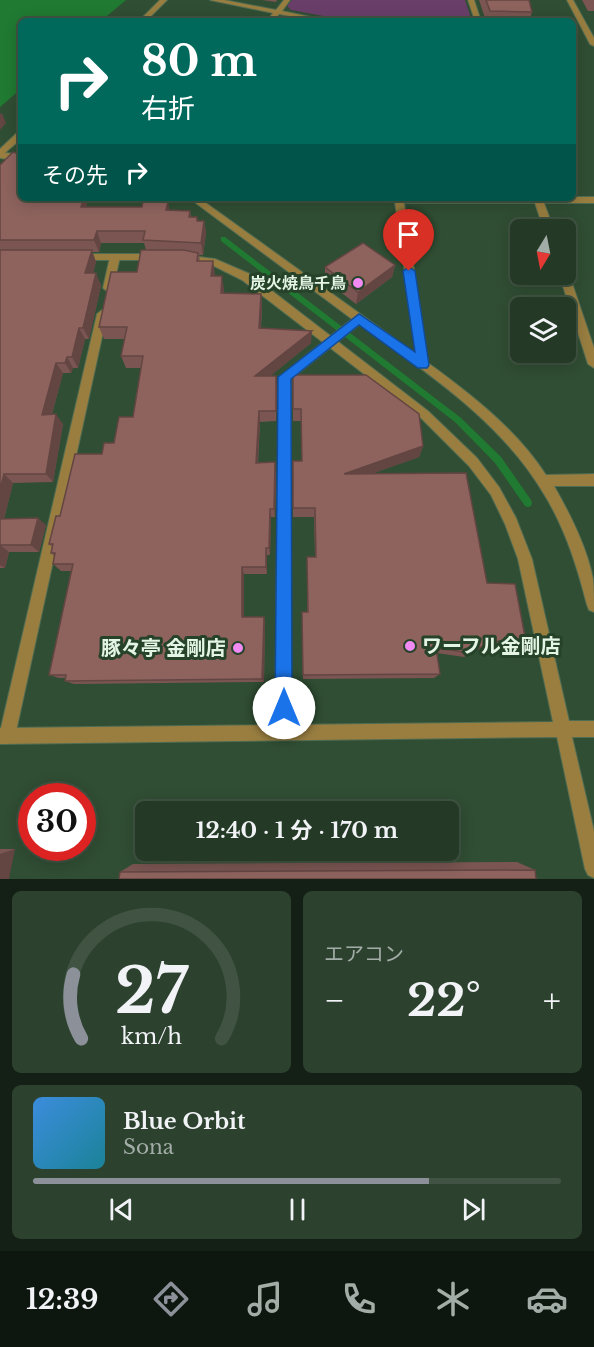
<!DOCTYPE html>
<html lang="ja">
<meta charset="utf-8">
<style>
body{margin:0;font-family:"Libre Baskerville","Noto Sans JP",serif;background:#2c412e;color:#f1f3f6;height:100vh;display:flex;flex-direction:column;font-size:22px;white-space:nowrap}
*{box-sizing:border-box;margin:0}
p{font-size:20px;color:#a3ada7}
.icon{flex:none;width:33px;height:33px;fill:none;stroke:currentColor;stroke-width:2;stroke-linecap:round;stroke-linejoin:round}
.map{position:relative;height:879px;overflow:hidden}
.side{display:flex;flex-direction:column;gap:12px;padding:12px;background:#142015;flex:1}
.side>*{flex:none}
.hud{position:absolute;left:18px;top:18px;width:558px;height:183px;border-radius:9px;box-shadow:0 3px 15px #0003,0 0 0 2px #415443;background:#00695c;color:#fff;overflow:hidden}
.needle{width:39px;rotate:190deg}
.buttons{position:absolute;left:510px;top:219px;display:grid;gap:12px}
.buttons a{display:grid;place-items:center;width:66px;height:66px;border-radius:9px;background:#243a26;box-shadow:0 3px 15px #0003,0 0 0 2px #415443;font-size:30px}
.speed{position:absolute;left:18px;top:783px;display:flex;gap:12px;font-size:30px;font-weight:700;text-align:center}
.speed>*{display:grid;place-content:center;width:78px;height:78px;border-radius:50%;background:#243a26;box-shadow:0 3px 15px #0003,0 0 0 2px #415443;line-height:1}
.speed .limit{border:9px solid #d22;background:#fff;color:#111}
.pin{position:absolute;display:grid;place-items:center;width:51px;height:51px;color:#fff;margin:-62px -26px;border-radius:50% 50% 50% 0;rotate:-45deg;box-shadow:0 0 6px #0007}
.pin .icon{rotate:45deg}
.me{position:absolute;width:66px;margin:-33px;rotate:0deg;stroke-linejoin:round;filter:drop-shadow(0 0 4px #0008)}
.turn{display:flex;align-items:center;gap:21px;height:126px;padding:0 24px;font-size:27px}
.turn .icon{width:78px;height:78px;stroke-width:2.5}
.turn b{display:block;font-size:42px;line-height:51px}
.then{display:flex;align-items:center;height:57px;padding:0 24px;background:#0003;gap:12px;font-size:22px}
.big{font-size:45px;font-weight:700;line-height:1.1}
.side .widget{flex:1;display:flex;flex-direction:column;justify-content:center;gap:9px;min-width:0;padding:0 21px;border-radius:9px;background:#2c412e}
.side .dial{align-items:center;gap:0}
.dial svg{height:156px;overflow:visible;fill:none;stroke:#415443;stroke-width:7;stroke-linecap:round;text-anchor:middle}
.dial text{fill:#f1f3f6;stroke:none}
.song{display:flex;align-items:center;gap:18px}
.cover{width:72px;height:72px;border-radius:9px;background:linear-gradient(135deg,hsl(210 70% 55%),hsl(190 70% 35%))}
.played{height:6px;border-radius:3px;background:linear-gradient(90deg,#8c9099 75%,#415443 75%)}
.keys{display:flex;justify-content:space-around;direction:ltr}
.heat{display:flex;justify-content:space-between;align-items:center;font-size:33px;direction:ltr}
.side .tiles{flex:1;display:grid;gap:12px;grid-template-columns:1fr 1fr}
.widget:last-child{grid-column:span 2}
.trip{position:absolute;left:135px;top:801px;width:324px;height:60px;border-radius:9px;background:#243a26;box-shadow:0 3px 15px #0003,0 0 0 2px #415443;font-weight:700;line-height:60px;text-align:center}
.dock{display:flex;height:96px;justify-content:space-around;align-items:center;background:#0e170f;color:#a3ada7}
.dock .icon{width:42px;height:42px}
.dock .selected{color:#8c9099}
.dock b{font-size:27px;color:#f1f3f6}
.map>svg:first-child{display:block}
</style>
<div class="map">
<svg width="594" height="879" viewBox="0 0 594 879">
<rect width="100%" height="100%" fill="#304e33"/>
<polygon fill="#693f6a" points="292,0 465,0 472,21 350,21 291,10 287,6"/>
<polygon fill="#207a32" points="0,0 126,0 101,21 21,21 21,89 0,107"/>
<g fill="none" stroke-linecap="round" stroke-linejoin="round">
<polygon fill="#207a32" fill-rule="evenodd" points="221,237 225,237 461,418 501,457 531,500 532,503 531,506 528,507 525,506 495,463 455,422 221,241"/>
<g stroke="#506c53" stroke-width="2">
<g id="minor">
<polygon points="210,0 224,0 276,10 284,0 290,0 282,11 330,21 316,21 279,14 274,21 267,21 273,13"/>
<polygon points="468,0 474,0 481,21 475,21"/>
<polygon points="567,0 573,0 594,38 594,46 590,44"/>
<polygon points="0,152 21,155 21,161 0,158"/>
<path d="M573,197H594V203H544L554,230H544L535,203H404L428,363C472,395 516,429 546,475L594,474V486H554C570,514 587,547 593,579C594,589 594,601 594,612L589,610L587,605C577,566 565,528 544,494C501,421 427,373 360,324L291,379V732L289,738L283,740L277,738L275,732L279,377L352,319L189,198H199L416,354L395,202L391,198Z"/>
<polygon points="115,254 120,257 113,288 108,292 103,288 110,257"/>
<polygon points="566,271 569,274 594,348 594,368 588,364 559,274 566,274"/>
<polygon points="102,310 107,314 15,736 13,742 7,744 1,742 0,732 97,314"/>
</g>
</g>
<g stroke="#506c53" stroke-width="2">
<g id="tertiary">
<polygon points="160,0 167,0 146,21 139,21"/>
<polygon points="18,132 21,132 21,139 0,157 0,149"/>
<polygon points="79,254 155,254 160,257 155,260 79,260 74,257"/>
<polygon points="184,255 215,259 250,274 428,411 477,458 499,487 516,518 532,559 569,721 594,721 594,737 572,737 594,831 594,878 588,875 585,869 557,737 0,744 0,728 553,722 518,559 505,524 491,495 469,466 420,417 242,280 210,264 181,260 179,258"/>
</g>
</g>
<use href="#minor" fill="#997e40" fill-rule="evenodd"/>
<use href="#tertiary" fill="#997e40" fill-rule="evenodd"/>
</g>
<g fill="#7a5551">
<polygon points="262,0 277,0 276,2"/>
<polygon points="479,0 529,0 532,12 529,21 486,21"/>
<polygon points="582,0 594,0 594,11 588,11"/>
<polygon points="0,165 88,198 86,207 190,211 191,217 198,221 204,221 206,233 203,255 199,255 200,261 215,274 214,276 224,289 224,293 261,294 262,307 261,329 311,343 270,376 277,387 276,421 260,422 258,463 276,472 275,517 271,517 270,555 267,555 267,574 244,574 244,617 264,617 265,622 264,682 74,684 65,681 65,678 59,678 49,675 71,571 61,571 53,564 54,556 51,553 52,547 49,544 60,516 102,454 114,443 133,417 141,368 126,368 121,356 125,339 104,339 99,327 137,272 146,250 144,243 101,243 99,252 92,252 96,262 93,273 101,285 89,339 85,339 78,368 73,368 71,373 63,373 52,414 63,424 53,482 13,483 4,519 46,525 39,552 9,552 5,568 0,568"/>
<polygon points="395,265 392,277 356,304 325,280 325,267"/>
<polygon points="293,375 423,446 419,457 371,474 487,583 526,642 516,647 483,646 464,657 437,653 440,674 434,678 303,679 302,618 307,612 307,557 315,557 314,517 293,517 293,461 302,461 301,421 293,421"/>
<polygon points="0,849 15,849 0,879"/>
<polygon points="517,862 535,870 120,872 133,864"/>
</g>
<g fill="#634542">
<polygon points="2,113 6,123 0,130 0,114"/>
<polygon points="81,198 88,198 86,209 81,207 80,201"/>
<polygon points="168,201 170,214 166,210"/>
<polygon points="204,221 206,233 203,255 201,243"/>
<polygon points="97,231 101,243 99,252 94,240"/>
<polygon points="92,250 96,262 90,285 85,273"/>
<polygon points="213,261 215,274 213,289 211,276"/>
<polygon points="395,265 392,277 356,304 358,292"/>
<polygon points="96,273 101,285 89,339 83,328"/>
<polygon points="222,276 224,289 223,305 221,293"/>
<polygon points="261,294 262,307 260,340 259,328"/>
<polygon points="79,328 85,339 78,368 72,357"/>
<polygon points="312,331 311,343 257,387 255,376"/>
<polygon points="67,357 73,368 71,373 65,363"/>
<polygon points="56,363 63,373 49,424 42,415"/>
<polygon points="276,376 277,387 276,421"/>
<polygon points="259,411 260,422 257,472 256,463"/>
<polygon points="56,414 63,424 53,482 46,474"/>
<polygon points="423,446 419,457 343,484 344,474"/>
<polygon points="275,462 276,472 275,517 274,509"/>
<polygon points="4,474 13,483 2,526 0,525 0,490"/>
<polygon points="270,509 271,517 270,555 269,548"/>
<polygon points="38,518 46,525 39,552 31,545"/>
<polygon points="0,545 9,552 5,568 0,565"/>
<polygon points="266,548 267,555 267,574 266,567"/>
<polygon points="242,567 244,574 244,622 242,617"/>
<polygon points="264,617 265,622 264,682 262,679"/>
<polygon points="15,849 9,879 0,879 0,854"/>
</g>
<g fill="#8e635e" stroke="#634542" stroke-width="1.5">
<polygon points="486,0 529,0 532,12 490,11"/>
<polygon points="13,152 21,155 21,198 81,198 80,201 83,201 81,207 142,207 143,201 168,201 166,210 190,211 189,217 197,217 197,221 204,221 201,243 143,240 145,231 97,231 94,240 0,240 0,165"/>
<polygon points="363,243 395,265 358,292 325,267"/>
<polygon points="0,250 92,250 85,273 96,273 83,328 79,328 72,357 67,357 65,363 56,363 42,415 56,414 46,474 4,474 0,490"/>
<polygon points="141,250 184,250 198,253 197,261 213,261 211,276 222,276 221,293 261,294 259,328 312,331 255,376 276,376 276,411 259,411 256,463 275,462 274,509 270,509 269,548 266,548 266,567 242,567 242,617 264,617 262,679 65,681 66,675 49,675 73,564 53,564 55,553 51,553 53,544 49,544 56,516 60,516 75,454 102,454 104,443 114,443 119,417 133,417 143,356 121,356 127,327 99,327 111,272 137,272"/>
<polygon points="293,375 366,375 419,414 423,446 344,474 466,473 487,583 515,584 526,642 491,641 471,653 436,648 440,674 303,675 302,612 308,612 307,557 316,557 315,508 293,508 293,461 302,461 301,409 293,409"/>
<polygon points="38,518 31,545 0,545 0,519"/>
<polygon points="535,870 536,879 119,879 120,872"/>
</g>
<polygon fill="#1a73e8" stroke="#114b97" stroke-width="1.5" points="409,267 415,271 429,365 427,368 418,368 359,325 291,379 292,708 290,714 284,717 277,714 275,708 278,377 359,314 415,352 403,271"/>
<g fill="#f28af3" stroke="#264329" stroke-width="2">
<circle cx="358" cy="283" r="6"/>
<circle cx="410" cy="646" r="6"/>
<circle cx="238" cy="648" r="6"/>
</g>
<g text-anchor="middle" stroke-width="6" stroke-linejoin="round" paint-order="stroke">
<g font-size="16" font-weight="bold" fill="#e4f5e5" stroke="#264329" text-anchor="end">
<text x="346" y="289">炭火焼鳥千鳥</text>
</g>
<g font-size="20" font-weight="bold" fill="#e4f5e5" stroke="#264329" text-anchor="start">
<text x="422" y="653">ワーフル金剛店</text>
<text x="226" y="655" text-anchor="end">豚々亭 金剛店</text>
</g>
</g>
</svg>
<div class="buttons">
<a><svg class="needle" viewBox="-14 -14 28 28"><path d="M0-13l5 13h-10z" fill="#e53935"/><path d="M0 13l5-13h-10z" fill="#a3ada7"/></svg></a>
<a><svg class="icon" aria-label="layers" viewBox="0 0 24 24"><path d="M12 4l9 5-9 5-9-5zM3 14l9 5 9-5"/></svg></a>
</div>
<div class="speed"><div class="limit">30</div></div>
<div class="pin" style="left:409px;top:271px;background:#d93025"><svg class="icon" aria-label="arrive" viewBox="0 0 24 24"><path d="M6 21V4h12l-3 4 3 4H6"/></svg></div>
<svg class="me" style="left:284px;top:708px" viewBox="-20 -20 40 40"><circle r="19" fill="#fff"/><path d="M0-13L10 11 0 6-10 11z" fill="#1a73e8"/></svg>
<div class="trip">12:40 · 1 分 · 170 m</div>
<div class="hud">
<div class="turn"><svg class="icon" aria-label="right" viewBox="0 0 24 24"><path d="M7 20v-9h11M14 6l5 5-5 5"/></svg><div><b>80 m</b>右折</div></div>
<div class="then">その先<svg class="icon" aria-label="right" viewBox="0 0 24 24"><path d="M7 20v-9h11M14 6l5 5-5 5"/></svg></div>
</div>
</div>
<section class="side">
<div class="tiles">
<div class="widget dial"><svg viewBox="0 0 100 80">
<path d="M14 69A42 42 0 1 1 86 69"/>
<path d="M14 69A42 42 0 0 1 10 36" stroke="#8c9099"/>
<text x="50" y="56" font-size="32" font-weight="700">27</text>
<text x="50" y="72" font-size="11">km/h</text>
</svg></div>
<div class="widget"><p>エアコン</p>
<div class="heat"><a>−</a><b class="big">22°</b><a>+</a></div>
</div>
<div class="widget">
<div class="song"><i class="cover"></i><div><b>Blue Orbit</b><p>Sona</p></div></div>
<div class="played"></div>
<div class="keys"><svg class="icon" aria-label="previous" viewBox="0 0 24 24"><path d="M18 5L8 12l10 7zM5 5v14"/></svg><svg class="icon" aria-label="pause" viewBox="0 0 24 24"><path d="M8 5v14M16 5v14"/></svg><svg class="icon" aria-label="next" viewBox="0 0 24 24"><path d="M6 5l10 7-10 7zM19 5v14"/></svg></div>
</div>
</div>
</section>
<nav class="dock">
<b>12:39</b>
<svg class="icon selected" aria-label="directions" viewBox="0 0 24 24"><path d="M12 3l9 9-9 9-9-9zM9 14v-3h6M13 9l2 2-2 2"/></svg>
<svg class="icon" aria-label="music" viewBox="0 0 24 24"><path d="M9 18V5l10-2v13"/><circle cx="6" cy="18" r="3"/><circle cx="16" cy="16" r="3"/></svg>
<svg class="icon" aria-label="phone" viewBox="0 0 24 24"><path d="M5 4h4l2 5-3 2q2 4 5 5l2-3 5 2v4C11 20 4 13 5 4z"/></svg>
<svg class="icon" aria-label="climate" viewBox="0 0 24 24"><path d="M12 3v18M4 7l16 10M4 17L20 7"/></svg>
<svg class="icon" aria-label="car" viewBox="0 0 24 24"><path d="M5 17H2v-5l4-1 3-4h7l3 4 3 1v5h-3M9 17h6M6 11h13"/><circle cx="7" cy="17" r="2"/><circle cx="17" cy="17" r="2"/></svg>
</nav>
